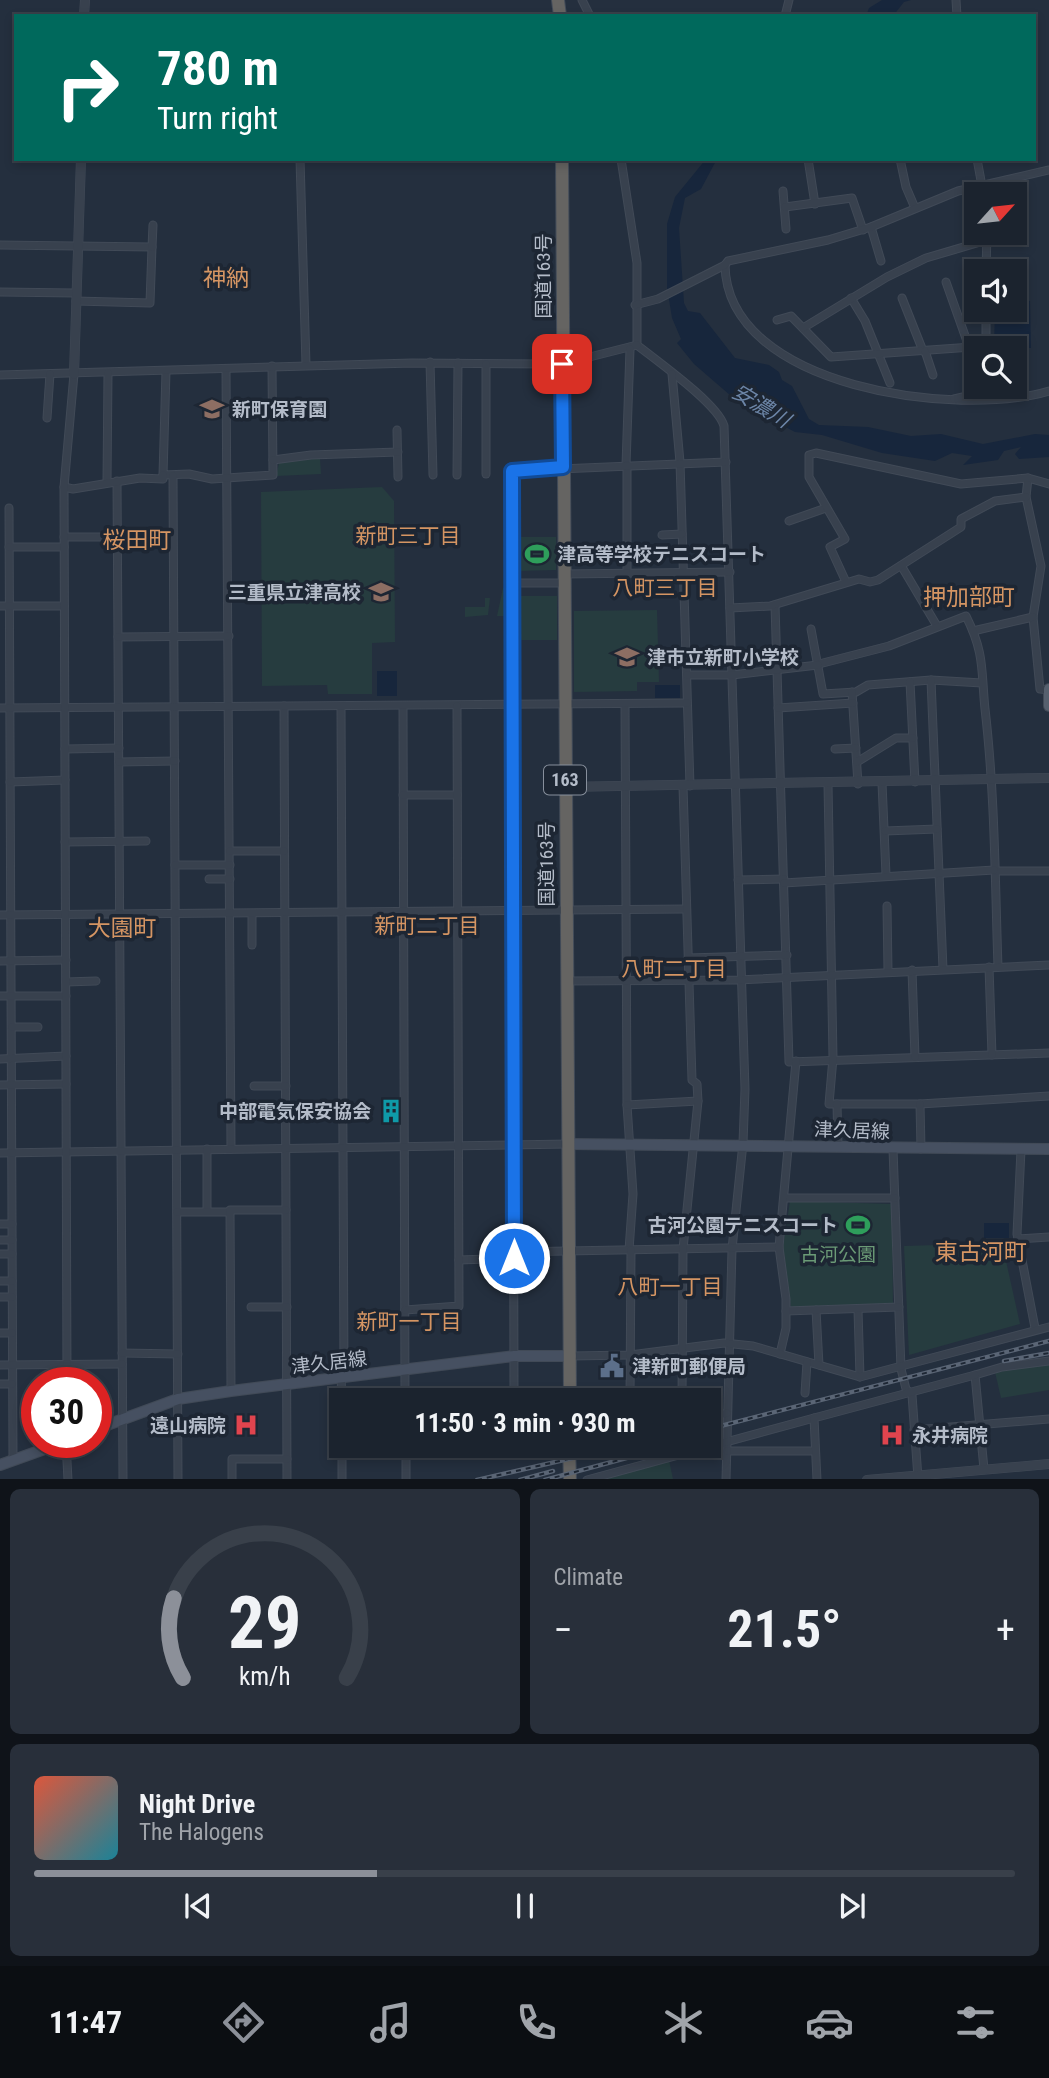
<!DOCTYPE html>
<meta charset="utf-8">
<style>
body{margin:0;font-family:"Roboto Condensed","Noto Sans JP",sans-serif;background:#282f3a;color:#f1f3f6;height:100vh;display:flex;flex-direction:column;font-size:26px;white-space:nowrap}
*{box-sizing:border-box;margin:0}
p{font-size:23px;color:#a0a4aa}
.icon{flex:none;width:38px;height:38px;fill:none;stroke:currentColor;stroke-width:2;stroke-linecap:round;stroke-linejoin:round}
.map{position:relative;height:1479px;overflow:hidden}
.panel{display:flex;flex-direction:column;gap:10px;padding:10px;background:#0f1319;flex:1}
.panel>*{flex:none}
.hud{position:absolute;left:14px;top:14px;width:1022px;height:147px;border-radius:0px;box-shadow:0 4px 10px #0003,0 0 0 2px #39404a;background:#00695c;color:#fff;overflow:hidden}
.needle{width:46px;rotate:63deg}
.tools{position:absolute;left:964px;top:182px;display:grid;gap:14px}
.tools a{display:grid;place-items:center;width:63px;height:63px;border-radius:0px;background:#1b232e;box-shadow:0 4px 10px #0003,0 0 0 2px #39404a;font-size:35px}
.speed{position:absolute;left:21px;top:1367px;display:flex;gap:14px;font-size:35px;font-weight:700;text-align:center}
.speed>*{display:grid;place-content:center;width:91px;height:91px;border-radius:50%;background:#1b232e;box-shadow:0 4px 10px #0003,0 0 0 2px #39404a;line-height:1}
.speed .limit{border:10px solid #d22;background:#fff;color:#111}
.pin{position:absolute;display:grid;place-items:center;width:60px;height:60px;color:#fff;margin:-30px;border-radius:14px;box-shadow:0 4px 10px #0006}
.me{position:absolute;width:77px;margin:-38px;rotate:0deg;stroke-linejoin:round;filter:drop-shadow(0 0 5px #0008)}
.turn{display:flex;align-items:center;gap:24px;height:147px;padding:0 28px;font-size:32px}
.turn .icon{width:91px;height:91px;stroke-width:2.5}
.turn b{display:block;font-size:49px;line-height:60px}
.big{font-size:52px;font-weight:700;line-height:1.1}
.panel .tile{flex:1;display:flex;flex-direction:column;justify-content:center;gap:10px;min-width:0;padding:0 24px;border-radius:10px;background:#282f3a}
.panel .dial{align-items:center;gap:0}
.dial svg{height:182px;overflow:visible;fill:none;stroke:#39404a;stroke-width:7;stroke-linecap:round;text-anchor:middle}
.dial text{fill:#f1f3f6;stroke:none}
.song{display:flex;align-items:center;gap:21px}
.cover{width:84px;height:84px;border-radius:10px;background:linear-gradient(135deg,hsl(10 70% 55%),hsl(190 70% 35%))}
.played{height:7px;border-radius:4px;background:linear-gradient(90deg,#8c9099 35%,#39404a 35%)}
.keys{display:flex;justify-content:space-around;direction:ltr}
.heat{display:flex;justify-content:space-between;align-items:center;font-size:38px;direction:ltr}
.panel .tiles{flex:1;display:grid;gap:10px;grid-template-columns:1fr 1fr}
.tile:last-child{grid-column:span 2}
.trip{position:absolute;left:329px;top:1388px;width:392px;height:70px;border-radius:0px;background:#1b232e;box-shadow:0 4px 10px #0003,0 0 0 2px #39404a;font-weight:700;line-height:70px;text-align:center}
.tabs{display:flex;height:112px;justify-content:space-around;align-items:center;background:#0b0e12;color:#a0a4aa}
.tabs .icon{width:49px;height:49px}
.tabs .current{color:#8c9099}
.tabs b{font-size:32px;color:#f1f3f6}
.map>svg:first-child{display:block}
</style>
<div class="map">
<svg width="1049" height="1480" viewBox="0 0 1049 1480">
<rect width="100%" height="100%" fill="#242f3e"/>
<g fill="#263c3f">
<polygon points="320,458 321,474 276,476 279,463"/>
<polygon points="382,487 394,501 395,642 372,643 372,694 328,694 327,685 262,686 261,492"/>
<polygon points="518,537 556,537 556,570 518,571"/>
<polygon points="503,588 508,588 509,616 497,616"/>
<rect x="518" y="596" width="39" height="44"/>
<polygon points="485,598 490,598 488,615 465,617 465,607 485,607"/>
<polygon points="657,610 659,682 637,682 637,691 574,692 574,611"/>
<polygon points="790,1201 892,1204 893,1304 791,1308 783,1247"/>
<polygon points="1002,1243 1020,1324 909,1355 904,1246"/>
<polygon points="1049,1364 1049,1390 1001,1398 995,1372"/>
<polygon points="669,1460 673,1479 602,1480"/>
</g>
<g fill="#17263c">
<polygon points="882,0 911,0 904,2 893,16 866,16 869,8"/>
<polygon points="706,159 717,159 701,189 685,198 679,228 684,303 688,311 700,313 735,358 769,365 779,372 782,380 792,386 809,419 819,425 868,427 911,436 941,434 983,444 1035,434 1049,435 1049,457 1019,459 1015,454 1021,447 1004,451 998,460 963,465 972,456 952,453 935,461 882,453 822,435 795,432 738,402 694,364 677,343 681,339 672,318 667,287 667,224 675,197"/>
<polygon points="1015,300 1030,301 1031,348 994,348 995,310 1015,310"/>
<rect x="377" y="671" width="20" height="25"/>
<rect x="655" y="685" width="25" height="13"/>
<rect x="984" y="1223" width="25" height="15"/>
</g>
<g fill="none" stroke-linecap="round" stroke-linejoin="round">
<g stroke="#414a57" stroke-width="9">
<g id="minor">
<polyline points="582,0 590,16"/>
<polyline points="956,0 957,16"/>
<polyline points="785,16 789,0"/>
<polyline points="300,159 306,365"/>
<path d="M621,159L637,263V345C657,361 718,404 724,426L745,1089L743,1143L732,1249L726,1480"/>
<polyline points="808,159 815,204"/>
<polyline points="900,159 906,187 915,208"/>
<polyline points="977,159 982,186"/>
<polyline points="783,191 786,229"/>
<polyline points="785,207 852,198 863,230"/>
<polyline points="871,227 881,261"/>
<polyline points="0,245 152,247 150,303 76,301"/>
<polyline points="152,247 153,225"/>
<path d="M725,265C727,389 960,418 1049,391"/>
<polyline points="986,271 987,233"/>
<polyline points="946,282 969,347"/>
<polyline points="0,292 75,293"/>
<polyline points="851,298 865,321 890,383"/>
<polyline points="902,298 923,351"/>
<polyline points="635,305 658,299 725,265 728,261 828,240 871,227 958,191 1049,170"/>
<polyline points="777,320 791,316 831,357 986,346"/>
<polyline points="803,328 887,277 926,258 987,240"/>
<polyline points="986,348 986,310"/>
<polyline points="925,351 933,375"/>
<polyline points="430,362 433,475"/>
<polyline points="226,369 231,1149"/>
<polyline points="166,371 163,475 189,474 212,479 273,475 272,366"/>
<polyline points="672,374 680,462 690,786"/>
<polyline points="0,375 412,363 562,364 637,345"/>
<polyline points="954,399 976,394 985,387"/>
<polyline points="47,418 50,374"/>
<polyline points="397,430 398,477"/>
<polyline points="273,460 311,455 398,452"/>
<polyline points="626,465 630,349"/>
<polyline points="627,465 627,573"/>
<polyline points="486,474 486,364"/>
<polyline points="457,475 458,363"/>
<polyline points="173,476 178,1480"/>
<polyline points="1028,478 1026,497 1041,566 1033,617 1040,689 1049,690"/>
<polyline points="117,481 123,1480"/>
<polyline points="107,482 108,373"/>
<polyline points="64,487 73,489 140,478 163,479 163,475"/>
<polyline points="9,508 13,1461"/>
<polyline points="789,521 826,508"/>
<polyline points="662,535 682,534"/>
<polyline points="64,537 118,537"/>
<polyline points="9,547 64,547"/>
<polyline points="902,567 937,626"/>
<polyline points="564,574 730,572"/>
<polyline points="846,582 830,547 845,539 809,477 809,455 816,453 961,484 1028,478 1049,484"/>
<polyline points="513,583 564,583"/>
<polyline points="775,605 789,1062 1049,1053"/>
<polyline points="0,606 64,606"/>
<polyline points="730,608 770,606 859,579 870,582 878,580 961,527 961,519 995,501 1026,497"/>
<polyline points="811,629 823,694 856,692 868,685 931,680 982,683"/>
<polyline points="973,631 1033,617"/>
<polyline points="118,637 229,636"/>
<path d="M819,664L889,646L966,616C985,654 981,670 985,709C995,794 995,881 998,967"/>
<polyline points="687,675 732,675 818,665"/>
<polyline points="931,680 943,969"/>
<polyline points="910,682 915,782"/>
<polyline points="852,692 858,784"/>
<polyline points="625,705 627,1105 633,1194 629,1250"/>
<polyline points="284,706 287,1480"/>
<polyline points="341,706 344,1377"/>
<polyline points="403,706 405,1400"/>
<polyline points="0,708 687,703"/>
<polyline points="778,708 853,703"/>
<polyline points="65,749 119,748"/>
<polyline points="835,749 856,748"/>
<polyline points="119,762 175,761"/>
<polyline points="857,762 896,738 913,738"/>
<polyline points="10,782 65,780"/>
<polyline points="882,783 886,875"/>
<polyline points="828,784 833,1058 829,1104 920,1104 1049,1096"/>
<polyline points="403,795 457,795"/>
<polyline points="885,831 937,829"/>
<polyline points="65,842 146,841"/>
<polyline points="230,851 284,851"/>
<polyline points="175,865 230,865"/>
<polyline points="995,871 1049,871"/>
<polyline points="209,879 230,879"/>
<polyline points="738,880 784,879"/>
<polyline points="784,883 994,870"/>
<polyline points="887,906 888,971"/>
<polyline points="252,914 252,945"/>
<polyline points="0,915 686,909"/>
<polyline points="688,958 787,955"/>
<polyline points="0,961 66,960"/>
<polyline points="989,967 992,1055"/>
<polyline points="912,970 915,1057"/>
<polyline points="566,981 738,980 1049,965"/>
<polyline points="66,982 96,981"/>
<polyline points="0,996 66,996"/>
<polyline points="12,1027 38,1027"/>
<polyline points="0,1059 66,1056"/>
<polyline points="0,1085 66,1084"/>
<polyline points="254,1086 286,1086"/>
<polyline points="837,1104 838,1146"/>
<polyline points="920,1104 921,1149"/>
<polyline points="627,1105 698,1101"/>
<polyline points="893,1149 901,1369 906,1389 912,1395 918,1478"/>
<polyline points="1021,1150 1017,1234 1035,1328"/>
<polyline points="0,1153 569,1144"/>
<polyline points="785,1198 895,1198"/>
<polyline points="207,1211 207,1149"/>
<polyline points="177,1212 230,1212"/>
<polyline points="0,1224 12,1224"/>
<polyline points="1018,1239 1049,1237"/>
<polyline points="0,1240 12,1240"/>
<polyline points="514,1252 779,1247"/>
<polyline points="0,1254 12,1254"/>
<polyline points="459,1260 514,1258"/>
<polyline points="0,1281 12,1281"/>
<polyline points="0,1297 12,1297"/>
<polyline points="251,1307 287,1307"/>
<polyline points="405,1310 459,1306 457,706"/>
<polyline points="816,1310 819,1365"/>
<polyline points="858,1310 860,1377"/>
<polyline points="786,1311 899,1307"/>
<polyline points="0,1333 12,1333"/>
<polyline points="122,1353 178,1354"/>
<polyline points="780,1354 786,1328 786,1299 779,1247 796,1061"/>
<polyline points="571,1356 630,1355 724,1343 753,1346 860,1377 1049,1327"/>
<polyline points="0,1365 122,1364"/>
<polyline points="341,1377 342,1400"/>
<polyline points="67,1382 64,487 74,374"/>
<polyline points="0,1384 12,1384"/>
<polyline points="231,1391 230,1210 286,1210"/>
<polyline points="805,1393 807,1362"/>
<polyline points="514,1400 512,471 726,462"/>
<polyline points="630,1400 631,1250"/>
<polyline points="682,1400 683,1249 698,1101 697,1084 692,1080 683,786"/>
<polyline points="709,1418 727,1413"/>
<polyline points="914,1430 1049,1419"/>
<polyline points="66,1442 68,1480"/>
<polyline points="342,1446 342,1480"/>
<polyline points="406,1446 406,1480"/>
<polyline points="727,1451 815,1451"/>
<polyline points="984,1469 975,1375 1002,1367 1049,1361"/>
<polyline points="232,1480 232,1459 287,1459"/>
<polyline points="587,1480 814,1418"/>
<polyline points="817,1480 814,1418 975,1375"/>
</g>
</g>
<g stroke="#414a57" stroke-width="10">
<g id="tertiary">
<polyline points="84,16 85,0"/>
<polyline points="74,374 81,159"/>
<polyline points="565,787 1049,778"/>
<polyline points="867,1480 1049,1464"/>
</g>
</g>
<g stroke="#414a57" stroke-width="12">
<g id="secondary">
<polyline points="569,1144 1049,1149"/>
<polyline points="96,1429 178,1399 231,1391 514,1356 571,1356"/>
<polyline points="0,1465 64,1442"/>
</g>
</g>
<g stroke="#414a57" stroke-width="12">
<polyline id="primary" points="1049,689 1049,706"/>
</g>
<g stroke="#434c59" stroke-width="14">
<g id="trunk">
<polyline points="558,0 560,16"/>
<polyline points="562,159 570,1400"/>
<polyline points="569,1446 570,1480"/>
</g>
</g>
<use href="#minor" stroke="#38414e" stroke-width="7"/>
<use href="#tertiary" stroke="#38414e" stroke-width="9"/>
<use href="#secondary" stroke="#465061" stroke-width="10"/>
<use href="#primary" stroke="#56606e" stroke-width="10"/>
<use href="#trunk" stroke="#656462" stroke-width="12"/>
<g stroke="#5a6575" stroke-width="4.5">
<g id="rail">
<polyline points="1004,1361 1049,1353"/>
<polyline points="709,1429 1049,1341"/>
<polyline points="617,1454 648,1446"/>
<polyline points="477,1480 625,1446"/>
<polyline points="520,1480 553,1471"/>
<polyline points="545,1480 671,1446"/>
</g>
</g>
<use href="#rail" stroke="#1d2633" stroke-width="2" stroke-dasharray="5" stroke-linecap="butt"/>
</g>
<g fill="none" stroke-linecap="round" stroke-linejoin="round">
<g stroke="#114b97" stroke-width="18">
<polyline id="route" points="514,1258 512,471 563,467 562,364"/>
</g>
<use href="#route" stroke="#1a73e8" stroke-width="12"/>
</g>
<defs>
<g id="school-bare" transform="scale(1.89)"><path d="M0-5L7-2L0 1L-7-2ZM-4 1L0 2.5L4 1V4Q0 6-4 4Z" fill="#8d6e63" stroke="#1d2633" stroke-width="2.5" paint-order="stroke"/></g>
<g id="stadium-bare" transform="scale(1.89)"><path d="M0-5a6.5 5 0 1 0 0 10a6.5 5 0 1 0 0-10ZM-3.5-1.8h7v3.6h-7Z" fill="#2e9e5b" stroke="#1d2633" stroke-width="2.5" paint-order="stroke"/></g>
<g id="building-bare" transform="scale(1.89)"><path d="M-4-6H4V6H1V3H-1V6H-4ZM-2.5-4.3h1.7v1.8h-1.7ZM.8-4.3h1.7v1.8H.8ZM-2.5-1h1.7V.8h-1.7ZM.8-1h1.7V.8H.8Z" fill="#0f9aa8" stroke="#1d2633" stroke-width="2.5" paint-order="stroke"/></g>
<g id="civic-bare" transform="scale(1.89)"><path d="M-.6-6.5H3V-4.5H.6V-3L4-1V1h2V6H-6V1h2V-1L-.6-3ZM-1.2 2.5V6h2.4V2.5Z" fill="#5c6f8a" stroke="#1d2633" stroke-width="2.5" paint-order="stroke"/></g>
<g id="hospital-bare" transform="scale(1.89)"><path d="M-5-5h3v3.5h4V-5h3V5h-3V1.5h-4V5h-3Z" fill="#e0444e" stroke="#1d2633" stroke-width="2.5" paint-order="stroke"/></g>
</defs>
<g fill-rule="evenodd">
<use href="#school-bare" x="212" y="409"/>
<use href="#stadium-bare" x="537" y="554"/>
<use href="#school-bare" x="381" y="592"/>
<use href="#school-bare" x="627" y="657"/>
<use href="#building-bare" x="391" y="1111"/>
<use href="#stadium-bare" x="858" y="1225"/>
<use href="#civic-bare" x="612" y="1366"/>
<use href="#hospital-bare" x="246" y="1425"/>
<use href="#hospital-bare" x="892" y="1435"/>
</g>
<g text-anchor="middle" stroke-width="7" stroke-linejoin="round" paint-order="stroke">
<rect fill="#1d2633" stroke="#878f9c" stroke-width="2" x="544" y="765.5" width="42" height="29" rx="5"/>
<g font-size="18" font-weight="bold" fill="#b4bcc9">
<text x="565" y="786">163</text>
</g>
<g font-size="19" fill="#b4bcc9" stroke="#1d2633">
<text transform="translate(543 276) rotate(-90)" y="7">国道163号</text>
<text transform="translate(546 864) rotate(-90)" y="7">国道163号</text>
<text transform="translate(852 1130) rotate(2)" y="7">津久居線</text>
<text transform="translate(329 1362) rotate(-7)" y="7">津久居線</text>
</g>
<g font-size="19" font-weight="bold" fill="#b4bcc9" stroke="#1d2633" text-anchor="start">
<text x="232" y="416">新町保育園</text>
<text x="557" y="561">津高等学校テニスコート</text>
<text x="361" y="599" text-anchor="end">三重県立津高校</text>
<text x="647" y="664">津市立新町小学校</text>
<text x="371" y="1118" text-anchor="end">中部電気保安協会</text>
<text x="838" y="1232" text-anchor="end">古河公園テニスコート</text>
<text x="632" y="1373">津新町郵便局</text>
<text x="226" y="1432" text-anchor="end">遠山病院</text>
<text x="912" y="1442">永井病院</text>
</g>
<g font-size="19" fill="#6b9a76" stroke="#1d2633">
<text x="838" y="1261">古河公園</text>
</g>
<g font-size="21" font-style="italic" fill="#6d86a8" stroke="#1d2633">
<text transform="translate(761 406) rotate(31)" y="7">安濃川</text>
</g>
<g font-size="21" fill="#d59563" stroke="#1d2633">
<text x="408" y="543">新町三丁目</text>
<text x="665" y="595">八町三丁目</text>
<text x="427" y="933">新町二丁目</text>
<text x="674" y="976">八町二丁目</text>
<text x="670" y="1294">八町一丁目</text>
<text x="409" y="1329">新町一丁目</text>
</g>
<g font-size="23" fill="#d59563" stroke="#1d2633">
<text x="226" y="286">神納</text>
<text x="137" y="548">桜田町</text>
<text x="969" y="605">押加部町</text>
<text x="122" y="936">大園町</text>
<text x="981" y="1260">東古河町</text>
</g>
</g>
</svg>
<div class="tools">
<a><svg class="needle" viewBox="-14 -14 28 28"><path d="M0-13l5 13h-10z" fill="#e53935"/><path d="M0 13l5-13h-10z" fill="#a0a4aa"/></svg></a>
<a><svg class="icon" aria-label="sound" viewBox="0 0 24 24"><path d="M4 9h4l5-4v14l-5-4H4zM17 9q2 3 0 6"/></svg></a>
<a><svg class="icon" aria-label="search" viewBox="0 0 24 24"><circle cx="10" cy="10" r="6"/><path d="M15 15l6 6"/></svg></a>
</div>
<div class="speed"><div class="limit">30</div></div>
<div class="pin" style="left:562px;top:364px;background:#d93025"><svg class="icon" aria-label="arrive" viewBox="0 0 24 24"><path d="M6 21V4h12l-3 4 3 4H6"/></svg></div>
<svg class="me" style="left:514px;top:1258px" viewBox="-20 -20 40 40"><circle r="17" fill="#1a73e8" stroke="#fff" stroke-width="3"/><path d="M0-11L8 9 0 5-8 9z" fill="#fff"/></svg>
<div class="trip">11:50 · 3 min · 930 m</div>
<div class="hud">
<div class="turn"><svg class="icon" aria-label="right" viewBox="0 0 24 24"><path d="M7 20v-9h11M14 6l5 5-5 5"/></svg><div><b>780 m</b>Turn right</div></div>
</div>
</div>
<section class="panel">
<div class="tiles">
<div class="tile dial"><svg viewBox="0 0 100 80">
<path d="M14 69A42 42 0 1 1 86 69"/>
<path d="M14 69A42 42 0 0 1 10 34" stroke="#8c9099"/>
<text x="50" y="56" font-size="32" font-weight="700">29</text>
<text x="50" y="72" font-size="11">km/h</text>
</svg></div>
<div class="tile"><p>Climate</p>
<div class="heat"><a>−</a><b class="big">21.5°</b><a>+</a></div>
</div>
<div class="tile">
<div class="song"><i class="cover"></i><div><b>Night Drive</b><p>The Halogens</p></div></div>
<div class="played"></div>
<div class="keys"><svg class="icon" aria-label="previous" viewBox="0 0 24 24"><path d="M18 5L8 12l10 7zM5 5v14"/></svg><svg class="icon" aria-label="pause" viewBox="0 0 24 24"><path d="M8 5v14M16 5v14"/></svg><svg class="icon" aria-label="next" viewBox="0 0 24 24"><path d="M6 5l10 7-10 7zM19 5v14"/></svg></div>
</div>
</div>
</section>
<nav class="tabs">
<b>11:47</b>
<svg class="icon current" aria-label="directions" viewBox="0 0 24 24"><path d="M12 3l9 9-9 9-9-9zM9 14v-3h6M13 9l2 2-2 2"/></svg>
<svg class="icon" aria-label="music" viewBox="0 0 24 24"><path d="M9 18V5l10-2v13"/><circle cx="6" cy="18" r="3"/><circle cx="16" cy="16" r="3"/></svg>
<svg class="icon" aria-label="phone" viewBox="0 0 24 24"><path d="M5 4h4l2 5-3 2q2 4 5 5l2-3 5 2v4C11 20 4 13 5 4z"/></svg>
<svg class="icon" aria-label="climate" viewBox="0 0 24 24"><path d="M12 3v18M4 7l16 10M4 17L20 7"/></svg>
<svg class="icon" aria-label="car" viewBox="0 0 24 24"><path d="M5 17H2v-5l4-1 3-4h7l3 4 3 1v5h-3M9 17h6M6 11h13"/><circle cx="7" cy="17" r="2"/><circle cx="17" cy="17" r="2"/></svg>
<svg class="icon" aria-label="filters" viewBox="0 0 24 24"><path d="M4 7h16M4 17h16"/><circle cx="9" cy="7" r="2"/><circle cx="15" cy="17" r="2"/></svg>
</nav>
